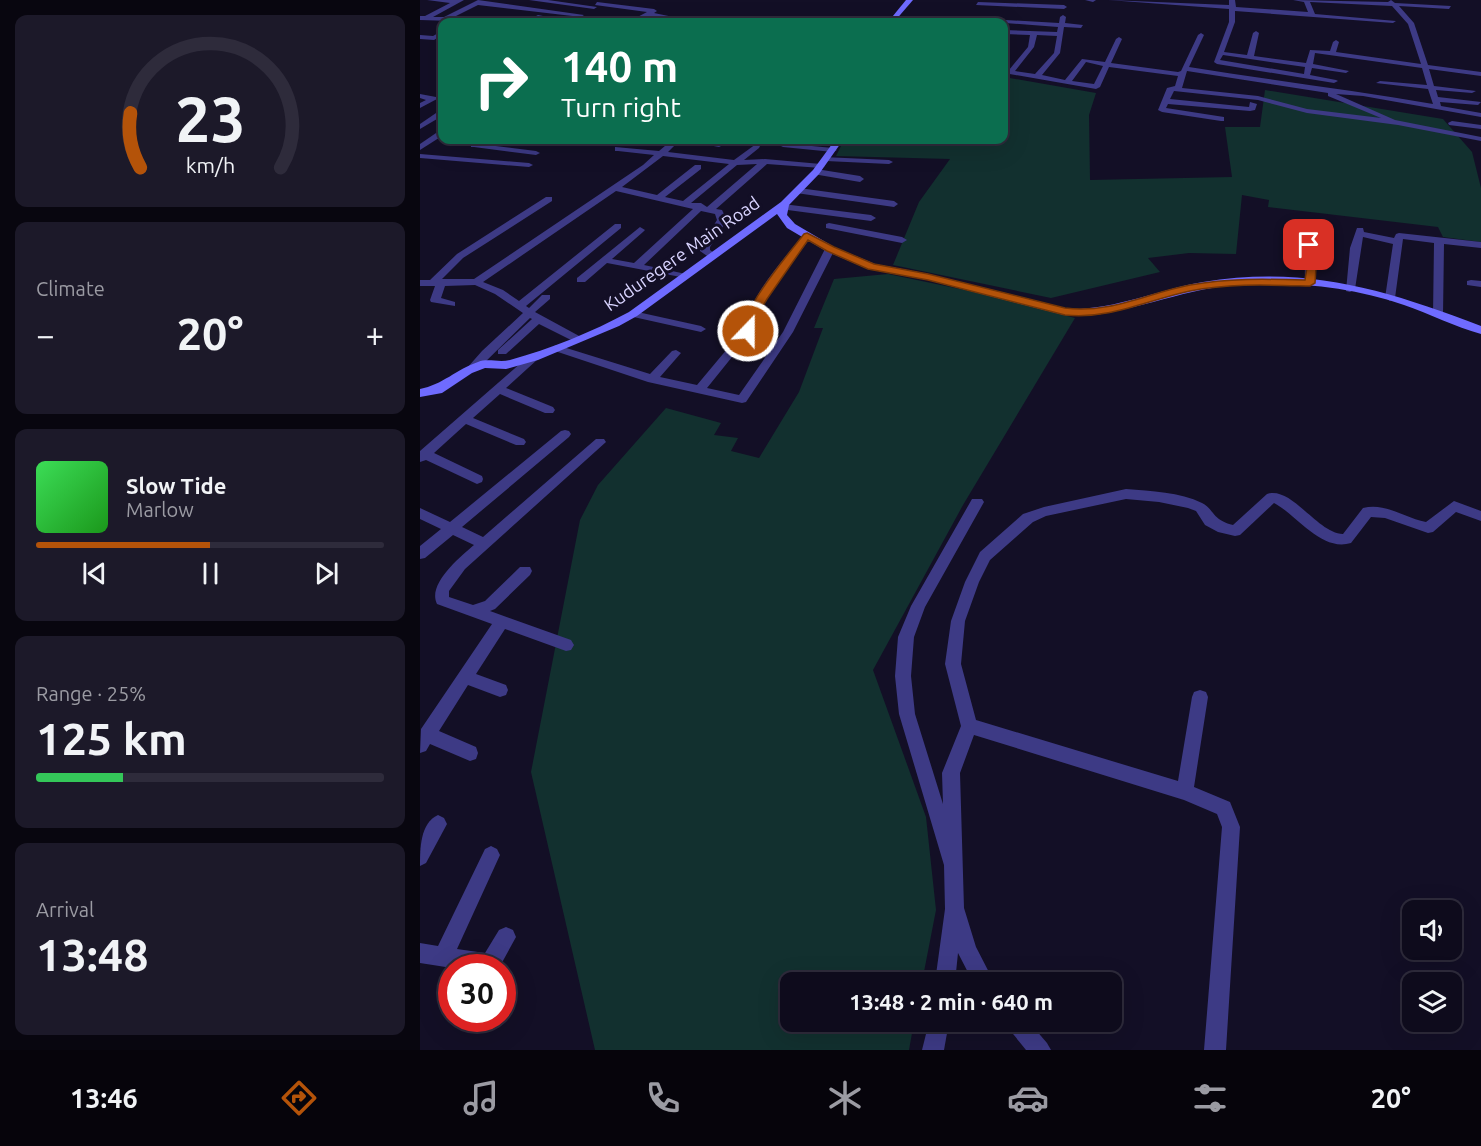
<!DOCTYPE html>
<meta charset="utf-8">
<style>
body{margin:0;font-family:Ubuntu,sans-serif;background:#1c1929;color:#f1f3f6;height:100vh;display:flex;flex-direction:column;font-size:22px;white-space:nowrap}
*{box-sizing:border-box;margin:0}
p{font-size:20px;color:#9b9ba3}
.icon{flex:none;width:33px;height:33px;fill:none;stroke:currentColor;stroke-width:2;stroke-linecap:round;stroke-linejoin:round}
.map{position:relative;flex:1;overflow:hidden}
.details{display:flex;flex-direction:column;gap:15px;padding:15px;background:#08060f;width:420px}
.details>*{flex:none}
.guide{position:absolute;left:18px;top:18px;width:570px;height:126px;border-radius:12px;box-shadow:0 6px 24px #0002,0 0 0 2px #2e2b3b;background:#0b6e4f;color:#fff;overflow:hidden}
.buttons{position:absolute;left:982px;top:900px;display:grid;gap:12px}
.buttons a{display:grid;place-items:center;width:60px;height:60px;border-radius:12px;background:#0e0b1c;box-shadow:0 6px 24px #0002,0 0 0 2px #2e2b3b;font-size:30px}
.speed{position:absolute;left:18px;top:954px;display:flex;gap:12px;font-size:30px;font-weight:700;text-align:center}
.speed>*{display:grid;place-content:center;width:78px;height:78px;border-radius:50%;background:#0e0b1c;box-shadow:0 6px 24px #0002,0 0 0 2px #2e2b3b;line-height:1}
.speed .limit{border:9px solid #d22;background:#fff;color:#111}
.pin{position:absolute;display:grid;place-items:center;width:51px;height:51px;color:#fff;margin:-26px;border-radius:12px;box-shadow:0 3px 9px #0006}
.me{position:absolute;width:66px;margin:-33px;rotate:22deg;stroke-linejoin:round;filter:drop-shadow(0 0 4px #0008)}
.turn{display:flex;align-items:center;gap:21px;height:126px;padding:0 24px;font-size:27px}
.turn .icon{width:78px;height:78px;stroke-width:2.5}
.turn b{display:block;font-size:42px;line-height:51px}
.big{font-size:45px;font-weight:700;line-height:1.1}
.details .widget{flex:1;display:flex;flex-direction:column;justify-content:center;gap:9px;min-width:0;padding:0 21px;border-radius:12px;background:#1c1929}
.details .dial{align-items:center;gap:0}
.dial svg{height:156px;overflow:visible;fill:none;stroke:#2e2b3b;stroke-width:7;stroke-linecap:round;text-anchor:middle}
.dial text{fill:#f1f3f6;stroke:none}
.song{display:flex;align-items:center;gap:18px}
.cover{width:72px;height:72px;border-radius:9px;background:linear-gradient(135deg,hsl(130 70% 55%),hsl(120 70% 35%))}
.played{height:6px;border-radius:3px;background:linear-gradient(90deg,#b45309 50%,#2e2b3b 50%)}
.keys{display:flex;justify-content:space-around;direction:ltr}
.heat{display:flex;justify-content:space-between;align-items:center;font-size:33px;direction:ltr}
.charge{height:9px;border-radius:4px;background:linear-gradient(90deg,#34c759 25%,#2e2b3b 0)}
.trip{position:absolute;left:360px;top:972px;width:342px;height:60px;border-radius:12px;background:#0e0b1c;box-shadow:0 6px 24px #0002,0 0 0 2px #2e2b3b;font-weight:700;line-height:60px;text-align:center}
.tabs{display:flex;height:96px;justify-content:space-around;align-items:center;background:#06040b;color:#9b9ba3}
.tabs .icon{width:42px;height:42px}
.tabs .current{color:#b45309}
.tabs b{font-size:27px;color:#f1f3f6}
main{display:flex;flex:1;min-height:0}
.map>svg:first-child{display:block}
</style>
<main>
<section class="details">
<div class="widget dial"><svg viewBox="0 0 100 80">
<path d="M14 69A42 42 0 1 1 86 69"/>
<path d="M14 69A42 42 0 0 1 9 41" stroke="#b45309"/>
<text x="50" y="56" font-size="32" font-weight="700">23</text>
<text x="50" y="72" font-size="11">km/h</text>
</svg></div>
<div class="widget"><p>Climate</p>
<div class="heat"><a>−</a><b class="big">20°</b><a>+</a></div>
</div>
<div class="widget">
<div class="song"><i class="cover"></i><div><b>Slow Tide</b><p>Marlow</p></div></div>
<div class="played"></div>
<div class="keys"><svg class="icon" aria-label="previous" viewBox="0 0 24 24"><path d="M18 5L8 12l10 7zM5 5v14"/></svg><svg class="icon" aria-label="pause" viewBox="0 0 24 24"><path d="M8 5v14M16 5v14"/></svg><svg class="icon" aria-label="next" viewBox="0 0 24 24"><path d="M6 5l10 7-10 7zM19 5v14"/></svg></div>
</div>
<div class="widget"><p>Range · 25%</p><b class="big">125 km</b><div class="charge"></div></div>
<div class="widget"><p>Arrival</p><b class="big">13:48</b></div>
</section>
<div class="map">
<svg width="1061" height="1050" viewBox="0 0 1061 1050">
<rect width="100%" height="100%" fill="#130f26"/>
<g fill="#12302f">
<polygon points="584,77 676,93 669,115 670,180 812,177 805,127 840,127 845,90 1023,119 1052,152 1061,188 1061,242 1023,237 1018,227 848,207 849,200 822,195 816,254 769,253 728,258 740,272 631,298 473,265 499,202 530,159 416,156 424,140 584,140"/>
<polygon points="468,274 564,294 655,318 543,505 453,670 506,817 516,910 502,982 370,982 370,1022 494,1022 489,1050 175,1050 111,772 160,520 178,485 246,408 301,423 294,435 318,438 311,451 339,458 379,392 403,328 394,328 414,279"/>
</g>
<g fill="none" stroke-linecap="round" stroke-linejoin="round">
<g fill="#3d3a85" fill-rule="evenodd">
<polygon points="7,0 44,0 13,17 24,17 58,0 164,15 161,17 58,5 32,18 60,20 63,22 0,20 0,16 5,16 30,3"/>
<polygon points="109,0 128,0 177,7 174,9"/>
<polygon points="665,0 676,0 673,2"/>
<path d="M688,0L809,5V0H815L816,7L888,12L884,2L873,0L968,2L971,0L975,3L1031,6L1029,9L979,6L994,23L1008,65L1061,72V76L1009,69L1014,86L1056,91L1052,93L1016,90L1018,97L1061,102L1058,105L1020,102L1021,106L1061,113V117L943,96L916,94L975,120L1061,137V141L978,125L887,113L838,100L754,91L750,99L829,107L830,102L837,104L835,110L830,111L748,104L746,108L804,117V121H801L742,112L738,110L747,88L755,86L758,76L689,67L680,87L676,89L584,73V69L589,70L608,47L610,35L584,34V30L637,32L638,27L547,20L550,18L639,23L640,17L643,15L646,17L645,23L663,25L661,28L644,27L640,53L622,75L645,80L662,59L685,62L696,39L699,37L702,39L691,63L758,72L761,71L778,35L781,33L784,35L769,67C851,80 932,90 1013,104L1008,89L956,83L960,81L1007,85L1002,68L895,53L893,64L929,71L926,73L892,68L890,75L916,80L918,81L914,83L797,64L794,62L809,22V9ZM890,2L972,6L988,24L1001,64L916,52L919,42L916,40L913,42L910,51L890,50L886,63L834,56L839,33L836,31L833,33L827,55L804,52L815,22V11L973,23L976,21L895,14ZM617,35L637,36L634,53L615,74L595,71L614,47ZM803,55L885,67L884,74L800,60ZM666,62L683,66L674,84L652,81ZM767,71L908,93V96L961,118L887,109L838,96L762,88Z"/>
<polygon points="177,2 234,9 237,11 234,13 263,19 260,21 228,16 215,22 208,22 227,12 175,5"/>
<polygon points="558,2 644,5 647,7 644,9 556,5"/>
<polygon points="118,15 123,16 112,22 105,22"/>
<polygon points="283,18 285,21 277,22 278,21"/>
<polygon points="22,31 22,35 14,40 0,39 0,35 13,36"/>
<polygon points="0,94 16,97 17,99 0,108 0,103 6,100 0,98"/>
<polygon points="19,111 22,111 22,116 0,129 0,124"/>
<polygon points="1032,121 1061,125 1061,129 1029,125 1028,123"/>
<polygon points="19,131 22,131 22,136 0,150 0,144"/>
<path d="M252,140H260L248,152L314,160L336,144L340,146L339,148L324,160L345,159L401,164L405,166L401,168L347,164L296,209L302,210L307,220L290,247V250L298,256L296,258H290L280,251V247L297,220L295,214L281,211L224,265L266,274V278L187,263L165,282H157V278L220,227L225,230L223,232L192,259L214,263L273,209L196,191L63,282L83,290L99,301L195,224H201V228L106,306L109,308L122,295H130V299L115,312L161,337V341H153L119,324L86,354H78V350L112,319L110,318L57,370H49L47,368L62,351L103,313L75,294L55,285L25,286L21,298L35,302V306L11,302L10,300L15,286H0V280H10L37,254L126,197H132V201L43,258L22,279H54L223,165L234,155L198,151H195V147L239,151ZM243,156L309,164L263,201L245,197L281,169V165H275L237,195L202,187ZM337,164L287,207L281,203H271L317,165Z"/>
<polygon points="261,140 278,140 303,145 299,147"/>
<polygon points="51,143 116,151 120,153 116,155 54,147 51,147"/>
<polygon points="360,143 413,148 417,150 413,152 363,147 359,145"/>
<polygon points="0,154 109,163 113,165 109,167 0,158"/>
<polygon points="403,157 469,160 473,162 469,164 406,161 403,161"/>
<polygon points="396,169 440,176 444,179 440,182 393,174 392,172"/>
<polygon points="379,188 474,201 478,204 474,207 376,193 376,189"/>
<polygon points="363,204 451,215 456,218 451,221 360,209 359,207"/>
<polygon points="889,222 894,225 895,283 890,286 885,283 884,225"/>
<polygon points="409,223 482,237 487,240 482,243 406,228 406,224"/>
<polygon points="937,228 943,228 944,232 974,238 976,234 979,233 1061,242 1061,248 1024,244 1023,315 1018,318 1013,315 1014,243 983,239 975,298 970,301 965,298 973,244 943,237 935,289 930,292 926,291 930,248"/>
<path d="M384,234L392,236L348,294L336,319L333,331L287,388L319,395L363,332L405,249L413,247L415,249L373,332L326,402L322,403L228,382L132,350L131,348L136,345L140,346L230,374L252,351L256,350L261,353L240,377L277,385L323,330C332,293 360,264 384,234Z"/>
<polygon points="1051,280 1061,281 1061,287 1047,285 1047,281"/>
<polygon points="213,311 281,326 286,329 281,332 209,316 209,312"/>
<polygon points="114,354 120,357 118,359 86,388 133,407 135,410 133,413 125,413 80,394 53,418 104,439 106,442 104,445 96,445 46,424 14,453 62,476 63,479 62,482 57,484 6,460 0,462 0,451 110,355"/>
<path d="M145,430L149,431L151,434L149,437L42,527L63,537L176,439H184L186,442L45,569L29,591V597L53,605L65,601L100,567H110L112,571L110,575L75,609L70,611L151,640L154,645L151,650L146,651L85,629L56,674L86,685L88,690L86,695L80,697L48,685L19,731L56,747L58,753L56,759L50,761L10,744L6,751L0,753L1,729L72,624L17,604C7,584 40,557 54,545L33,535L5,558L0,559V546L21,529L0,519V508L30,522L141,431Z"/>
<path d="M706,489C731,491 760,492 782,503C794,509 792,520 813,525L847,494C872,486 897,533 923,534L943,508C965,502 985,518 1006,522L1034,501L1061,511V521L1036,512L1013,532L1008,533L965,518L951,517L931,543C901,552 877,515 854,503L820,535L815,536L798,532L785,525L776,511L768,508L739,502L706,499L626,516L613,522L570,560L559,582L545,621L541,664L556,720L758,781L772,697L774,692L780,690L786,692L788,697L774,787L810,802L820,827L806,1050H784L802,827L797,814L764,800L554,735L540,773L544,908L556,947L574,982H553L538,953L535,982H515L525,909L524,865L479,714L475,676L478,637L491,606L552,499H562L564,502L505,607L494,637L491,676L495,714L523,804L522,773L541,726L525,664L531,621L545,582L560,552L603,514L624,507Z"/>
<path d="M18,815L24,818L27,824L6,863L0,866C0,849 0,823 18,815Z"/>
<polygon points="71,846 77,849 80,855 37,949 65,953 79,930 86,927 93,930 96,937 79,968 32,968 0,963 0,943 18,946 65,849"/>
<polygon points="509,1022 529,1022 524,1050 502,1050"/>
<polygon points="586,1022 609,1022 627,1043 631,1050 606,1050 589,1029"/>
</g>
<g fill="#6f6bff" fill-rule="evenodd">
<polygon points="486,0 493,0 474,22 468,22"/>
<path d="M415,140H423L399,174L369,205L367,215L375,224L414,247L455,264L508,274L644,309C693,311 736,290 783,282C887,265 966,290 1061,326V334C1035,327 1010,314 984,305C930,286 871,281 814,285C756,290 702,318 644,315L508,280L448,269L406,251L367,228L357,214L217,316L199,326L118,360L86,369L65,368L52,373L22,393L0,397V389C22,385 37,369 58,362C68,358 79,363 90,360C130,349 172,332 209,312L361,202L393,170Z"/>
</g>
</g>
<path fill="#b45309" stroke="#753606" stroke-width="1.5" d="M387,233L414,247L454,264L508,274L645,308C690,314 727,293 770,285C809,278 846,279 885,280L887,267L884,245L889,242L894,245L896,267L895,283L890,286C850,285 810,283 770,291C727,300 689,320 645,315L508,280L448,269L407,251L388,240L347,299L334,321L332,333H324C318,313 370,252 384,234Z"/>
<g text-anchor="middle" stroke-width="6" stroke-linejoin="round" paint-order="stroke">
<g font-size="18" fill="#d9d4ff" stroke="#130f26">
<text transform="translate(262 254) rotate(-35)" y="6">Kuduregere Main Road</text>
</g>
</g>
</svg>
<div class="buttons">
<a><svg class="icon" aria-label="sound" viewBox="0 0 24 24"><path d="M4 9h4l5-4v14l-5-4H4zM17 9q2 3 0 6"/></svg></a>
<a><svg class="icon" aria-label="layers" viewBox="0 0 24 24"><path d="M12 4l9 5-9 5-9-5zM3 14l9 5 9-5"/></svg></a>
</div>
<div class="speed"><div class="limit">30</div></div>
<div class="pin" style="left:889px;top:245px;background:#d93025"><svg class="icon" aria-label="arrive" viewBox="0 0 24 24"><path d="M6 21V4h12l-3 4 3 4H6"/></svg></div>
<svg class="me" style="left:328px;top:331px" viewBox="-20 -20 40 40"><circle r="17" fill="#b45309" stroke="#fff" stroke-width="3"/><path d="M0-11L8 9 0 5-8 9z" fill="#fff"/></svg>
<div class="trip">13:48 · 2 min · 640 m</div>
<div class="guide">
<div class="turn"><svg class="icon" aria-label="right" viewBox="0 0 24 24"><path d="M7 20v-9h11M14 6l5 5-5 5"/></svg><div><b>140 m</b>Turn right</div></div>
</div>
</div>
</main>
<nav class="tabs">
<b>13:46</b>
<svg class="icon current" aria-label="directions" viewBox="0 0 24 24"><path d="M12 3l9 9-9 9-9-9zM9 14v-3h6M13 9l2 2-2 2"/></svg>
<svg class="icon" aria-label="music" viewBox="0 0 24 24"><path d="M9 18V5l10-2v13"/><circle cx="6" cy="18" r="3"/><circle cx="16" cy="16" r="3"/></svg>
<svg class="icon" aria-label="phone" viewBox="0 0 24 24"><path d="M5 4h4l2 5-3 2q2 4 5 5l2-3 5 2v4C11 20 4 13 5 4z"/></svg>
<svg class="icon" aria-label="climate" viewBox="0 0 24 24"><path d="M12 3v18M4 7l16 10M4 17L20 7"/></svg>
<svg class="icon" aria-label="car" viewBox="0 0 24 24"><path d="M5 17H2v-5l4-1 3-4h7l3 4 3 1v5h-3M9 17h6M6 11h13"/><circle cx="7" cy="17" r="2"/><circle cx="17" cy="17" r="2"/></svg>
<svg class="icon" aria-label="filters" viewBox="0 0 24 24"><path d="M4 7h16M4 17h16"/><circle cx="9" cy="7" r="2"/><circle cx="15" cy="17" r="2"/></svg>
<b>20°</b>
</nav>
